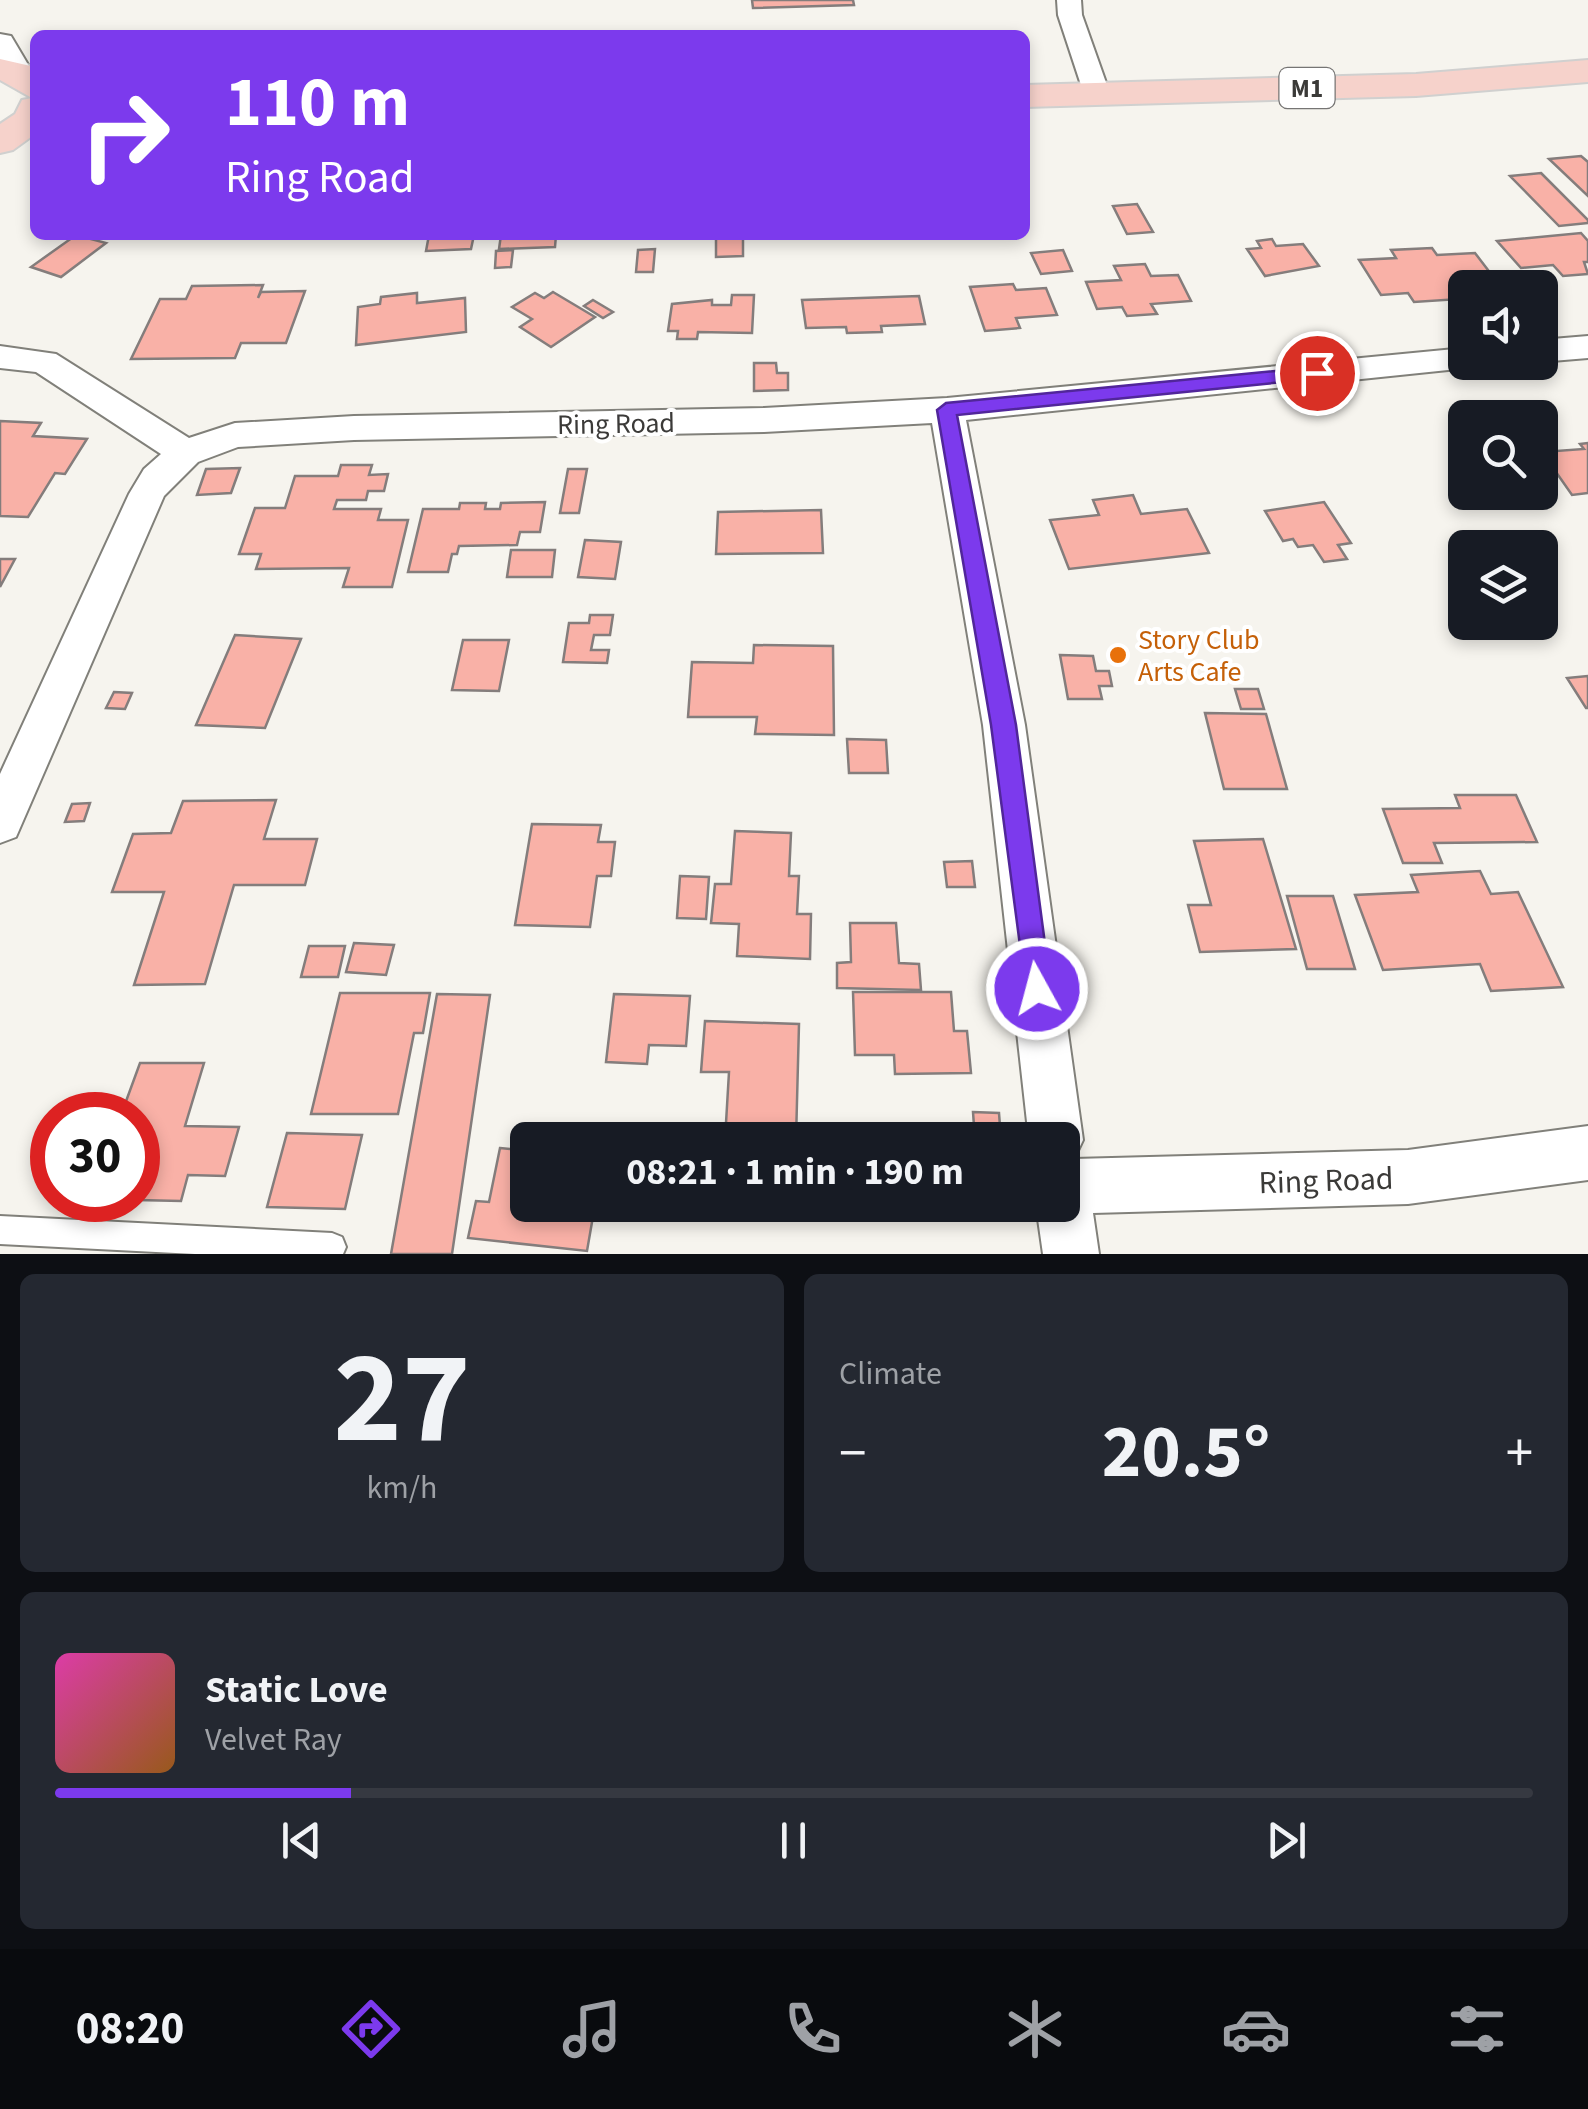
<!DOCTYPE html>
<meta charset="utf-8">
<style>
body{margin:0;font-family:"Source Sans 3",sans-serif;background:#242831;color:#f1f3f6;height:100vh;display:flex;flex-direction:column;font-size:38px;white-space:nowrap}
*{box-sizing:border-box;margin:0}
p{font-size:32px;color:#9ea1a6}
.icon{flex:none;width:55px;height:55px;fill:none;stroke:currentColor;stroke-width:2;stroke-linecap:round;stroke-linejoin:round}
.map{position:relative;height:1254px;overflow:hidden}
.panel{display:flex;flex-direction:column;gap:20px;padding:20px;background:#0d0f14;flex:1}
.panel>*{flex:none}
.hud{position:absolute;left:30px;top:30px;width:1000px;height:210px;border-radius:15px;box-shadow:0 5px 15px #0003;background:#7c3aed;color:#fff;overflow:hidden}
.tools{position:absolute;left:1448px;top:270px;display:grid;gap:20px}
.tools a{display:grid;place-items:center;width:110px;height:110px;border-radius:15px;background:#171b24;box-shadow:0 5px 15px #0003;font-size:50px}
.speed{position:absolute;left:30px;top:1092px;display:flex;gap:20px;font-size:50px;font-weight:700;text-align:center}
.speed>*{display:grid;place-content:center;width:130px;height:130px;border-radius:50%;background:#171b24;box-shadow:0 5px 15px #0003;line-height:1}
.speed .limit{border:15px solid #d22;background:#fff;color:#111}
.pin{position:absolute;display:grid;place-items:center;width:85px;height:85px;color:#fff;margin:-42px;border:5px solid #fff;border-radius:50%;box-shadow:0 2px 10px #0007}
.me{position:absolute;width:110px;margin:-55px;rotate:353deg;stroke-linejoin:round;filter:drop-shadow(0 0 8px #0008)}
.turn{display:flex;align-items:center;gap:35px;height:210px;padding:0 30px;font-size:45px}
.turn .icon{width:130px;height:130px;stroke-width:2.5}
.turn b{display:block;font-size:70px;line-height:85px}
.big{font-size:75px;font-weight:700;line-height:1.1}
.panel .tile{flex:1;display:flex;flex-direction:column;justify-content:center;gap:15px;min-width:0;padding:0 35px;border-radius:15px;background:#242831}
.panel .dial{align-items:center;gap:0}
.dial b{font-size:130px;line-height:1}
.song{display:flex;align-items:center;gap:30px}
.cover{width:120px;height:120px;border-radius:15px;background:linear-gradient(135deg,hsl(320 70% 55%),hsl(30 70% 35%))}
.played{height:10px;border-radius:5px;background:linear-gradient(90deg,#7c3aed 20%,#363941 20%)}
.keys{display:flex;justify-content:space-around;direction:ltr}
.heat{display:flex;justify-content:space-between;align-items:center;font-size:55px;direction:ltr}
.panel .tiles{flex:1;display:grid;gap:20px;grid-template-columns:1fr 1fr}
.tile:last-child{grid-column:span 2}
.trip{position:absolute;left:510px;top:1122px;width:570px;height:100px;border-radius:15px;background:#171b24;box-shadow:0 5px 15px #0003;font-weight:700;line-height:100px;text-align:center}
.tabs{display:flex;height:160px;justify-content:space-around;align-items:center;background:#090b0e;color:#9ea1a6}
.tabs .icon{width:70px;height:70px}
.tabs .current{color:#7c3aed}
.tabs b{font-size:45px;color:#f1f3f6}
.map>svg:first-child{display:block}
</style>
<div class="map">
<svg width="1588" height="1254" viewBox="0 0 1588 1254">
<rect width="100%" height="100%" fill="#f6f4ee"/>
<g fill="#f9b1a7" stroke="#847d7c" stroke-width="2.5">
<polygon points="752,0 853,0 854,5 753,8"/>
<polygon points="1581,156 1588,162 1588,196 1549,159"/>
<polygon points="1541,173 1588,220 1588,223 1559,226 1510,176"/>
<polygon points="1137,204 1153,232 1127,234 1113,206"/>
<polygon points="1581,233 1588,241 1588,262 1584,262 1588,274 1563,276 1553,265 1521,268 1497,241"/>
<polygon points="76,235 106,243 61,277 31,267"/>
<polygon points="429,235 474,235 471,249 426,251"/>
<polygon points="501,235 556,235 555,247 499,249"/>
<polygon points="716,235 743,235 743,256 716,257"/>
<polygon points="1272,239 1276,246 1303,244 1319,266 1265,276 1247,249 1261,248 1257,241"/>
<polygon points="1432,248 1437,255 1475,253 1501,287 1465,288 1453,290 1460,299 1414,302 1408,293 1381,295 1359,260 1396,258 1391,250"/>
<polygon points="655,249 653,272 636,272 638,250"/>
<polygon points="513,250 511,267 495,268 496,251"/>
<polygon points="1063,250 1072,271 1041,274 1031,253"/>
<polygon points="1145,264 1151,276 1178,275 1191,301 1151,304 1157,314 1127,316 1122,307 1097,309 1086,282 1121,280 1114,266"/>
<polygon points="1013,284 1016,290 1046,288 1057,315 1016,318 1020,328 985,331 970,287"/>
<polygon points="263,285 258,298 261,292 305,291 286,343 241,343 235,358 131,359 160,299 186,299 192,286"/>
<polygon points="553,292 595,317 551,347 520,327 532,319 512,307 535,293 544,298"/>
<polygon points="417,293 417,303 465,298 466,332 356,345 358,307 380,304 381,297"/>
<polygon points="732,295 754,295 752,333 698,332 697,339 677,339 678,331 668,331 672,304 712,300 712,305 731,305"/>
<polygon points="919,296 925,324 881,326 882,332 847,333 846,327 806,328 802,300"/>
<polygon points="593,300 613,312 603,318 584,306"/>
<polygon points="754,363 776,363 777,373 788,373 788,390 754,391"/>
<polygon points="0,421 41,423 33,436 87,439 65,474 55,473 28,517 0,516"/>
<polygon points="1588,443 1588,493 1572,495 1542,452 1584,449 1580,444"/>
<polygon points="341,465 372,465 369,475 388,474 384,491 368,491 366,500 337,500 334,509 381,509 378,520 408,520 392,587 343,587 349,568 256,569 261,554 239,554 255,508 285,508 295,476 338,476"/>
<polygon points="240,468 231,493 197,495 206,469"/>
<polygon points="568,469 587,469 579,513 560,513"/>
<polygon points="1133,495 1141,514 1187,509 1209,553 1069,569 1050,520 1099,515 1093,500"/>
<polygon points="545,502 540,532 520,532 517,545 459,546 457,554 452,554 448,572 408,572 423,509 459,509 460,503 486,503 485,509 500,509 501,503"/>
<polygon points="1324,502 1351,543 1338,545 1347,559 1324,562 1313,545 1298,547 1293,539 1283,541 1265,511"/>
<polygon points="821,510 823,553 716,554 718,512"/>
<polygon points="585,540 621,542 615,579 578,577"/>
<polygon points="511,550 555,550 552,577 507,577"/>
<polygon points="0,559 15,559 0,587"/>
<polygon points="590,615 613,615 610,635 594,635 591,650 609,650 607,663 563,662 569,623 589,623"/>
<polygon points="235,635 301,639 265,728 196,725"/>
<polygon points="463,640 509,640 499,691 452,690"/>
<polygon points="754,645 833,646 834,735 755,734 757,717 688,717 692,662 753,663"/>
<polygon points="1060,655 1093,656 1096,671 1109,671 1112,686 1099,686 1102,699 1068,699"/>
<polygon points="1588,676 1588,708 1586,708 1567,678"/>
<polygon points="1235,689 1258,689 1264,709 1241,709"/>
<polygon points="114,692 132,693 125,709 106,708"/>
<polygon points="1205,713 1266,714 1287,789 1224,789"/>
<polygon points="847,739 886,740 888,773 849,773"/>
<polygon points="1455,795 1516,795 1537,842 1434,843 1442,863 1403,863 1383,809 1460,808"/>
<polygon points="276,800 264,839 317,839 305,885 234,885 205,984 134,985 164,892 112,892 133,834 171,833 183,801"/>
<polygon points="90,803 84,821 65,822 72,804"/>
<polygon points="532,824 601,825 598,842 615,842 611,876 597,876 590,927 515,925"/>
<polygon points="735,831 791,833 789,876 799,876 797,914 811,914 810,959 737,956 739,924 711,923 715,884 731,884"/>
<polygon points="1263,839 1296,949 1200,952 1188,905 1211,905 1194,841"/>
<polygon points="972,861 975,887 947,887 944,862"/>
<polygon points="1480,871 1491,894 1518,892 1563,987 1491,991 1480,964 1383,970 1355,895 1418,892 1411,875"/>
<polygon points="680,876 709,877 706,919 677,918"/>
<polygon points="1287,896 1333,896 1355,969 1307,969"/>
<polygon points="850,923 896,923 899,963 919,964 921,990 837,988 837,963 851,962"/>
<polygon points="354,943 394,945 386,975 346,972"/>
<polygon points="309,946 345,946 338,977 301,977"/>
<polygon points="853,992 951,992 954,1031 967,1031 971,1073 895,1074 894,1055 855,1055"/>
<polygon points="340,993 430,993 423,1033 414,1033 398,1114 311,1114"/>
<polygon points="437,994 490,995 452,1254 391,1254"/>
<polygon points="614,994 690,996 686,1046 649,1045 647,1064 606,1062"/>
<polygon points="705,1021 799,1024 796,1140 725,1140 729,1072 701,1072"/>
<polygon points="140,1063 204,1063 185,1126 239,1127 225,1176 188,1175 181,1201 137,1200 138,1115 121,1115"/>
<polygon points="973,1112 999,1113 1001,1140 975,1140"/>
<polygon points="287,1133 362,1135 345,1209 267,1207"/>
<polygon points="500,1148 528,1151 528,1205 595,1205 587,1251 468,1238 476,1201 489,1202"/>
</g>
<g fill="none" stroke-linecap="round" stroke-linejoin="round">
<g stroke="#81807a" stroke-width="4">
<polygon id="service" points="0,1216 332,1233 342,1237 346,1247 343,1254 195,1254 0,1244"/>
</g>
<g stroke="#81807a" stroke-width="4">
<g id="minor">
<polygon points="1057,0 1081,0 1082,15 1110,94 1106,100 1097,102 1084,94 1058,15"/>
<polygon points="1588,336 1588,358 1540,362 1540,340"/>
<polygon points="0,346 56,354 189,438 235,423 354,416 764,408 947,398 1465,348 1465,362 1479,362 1477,367 966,420 1025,725 1083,1140 1074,1159 1408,1150 1588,1126 1588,1180 1408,1204 1093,1213 1099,1254 1043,1254 1036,1205 1062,1205 1062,1140 1029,1140 983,725 932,423 764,432 354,440 238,447 198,462 164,496 16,837 0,843 0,774 129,494 144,469 161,454 36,372 0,368"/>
</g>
</g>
<g stroke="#81807a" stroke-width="4">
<polygon id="tertiary" points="0,34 11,36 33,73 28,80 6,80 0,71"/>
</g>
<g stroke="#d0d0cf" stroke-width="4">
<g id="trunk">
<polygon points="0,59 35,67 35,134 13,150 0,153 0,124 15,114 22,100 32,98 0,80"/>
<polygon points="1588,60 1588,82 1416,96 1025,107 1025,85 1416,74"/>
</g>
</g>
<use href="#service" fill="#fff" fill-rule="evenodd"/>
<use href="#minor" fill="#fff" fill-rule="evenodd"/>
<use href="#tertiary" fill="#fff" fill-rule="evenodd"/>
<use href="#trunk" fill="#f6d2cb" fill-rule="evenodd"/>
</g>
<polygon fill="#7c3aed" stroke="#51269a" stroke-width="2.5" points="1317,367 1323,369 1323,378 957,415 1016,725 1051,989 1047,999 1037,1003 1027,999 991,725 937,410 946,403"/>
<circle fill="#e8710a" stroke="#fff" stroke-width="4" cx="1118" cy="655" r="10"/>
<g text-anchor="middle" stroke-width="8" stroke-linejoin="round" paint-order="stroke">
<rect fill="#fff" stroke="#767574" stroke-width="2.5" x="1279.5" y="68" width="55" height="40" rx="8"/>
<g font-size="25" font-weight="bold" fill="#3b3a38">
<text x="1307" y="97">M1</text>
</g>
<g font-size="28" fill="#3b3a38" stroke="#fff">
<text transform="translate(616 423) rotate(-1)" y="10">Ring Road</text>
</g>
<g font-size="28" fill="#c56008" stroke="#fff" text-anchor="start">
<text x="1138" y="649">Story Club<tspan x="1138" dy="32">Arts Cafe</tspan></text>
</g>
<g font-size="32" fill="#3b3a38" stroke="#fff">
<text transform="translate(1326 1180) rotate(-2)" y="11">Ring Road</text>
</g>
</g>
</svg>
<div class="tools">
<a><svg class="icon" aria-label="sound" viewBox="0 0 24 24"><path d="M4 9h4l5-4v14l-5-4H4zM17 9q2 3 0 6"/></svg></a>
<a><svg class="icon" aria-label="search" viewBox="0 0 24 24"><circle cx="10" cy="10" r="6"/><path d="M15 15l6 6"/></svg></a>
<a><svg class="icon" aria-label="layers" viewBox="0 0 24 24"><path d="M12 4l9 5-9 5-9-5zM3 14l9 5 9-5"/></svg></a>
</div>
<div class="speed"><div class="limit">30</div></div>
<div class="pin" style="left:1317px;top:373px;background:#d93025"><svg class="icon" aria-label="arrive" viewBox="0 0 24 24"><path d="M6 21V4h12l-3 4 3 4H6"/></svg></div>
<svg class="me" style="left:1037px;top:989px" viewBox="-20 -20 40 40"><circle r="17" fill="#7c3aed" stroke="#fff" stroke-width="3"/><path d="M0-11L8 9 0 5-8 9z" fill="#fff"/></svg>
<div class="trip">08:21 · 1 min · 190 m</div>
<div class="hud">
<div class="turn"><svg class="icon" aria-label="right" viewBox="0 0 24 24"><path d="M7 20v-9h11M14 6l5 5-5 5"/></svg><div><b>110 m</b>Ring Road</div></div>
</div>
</div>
<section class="panel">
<div class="tiles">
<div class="tile dial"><b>27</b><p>km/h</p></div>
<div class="tile"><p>Climate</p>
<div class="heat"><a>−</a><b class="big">20.5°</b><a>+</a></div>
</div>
<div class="tile">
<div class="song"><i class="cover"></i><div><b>Static Love</b><p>Velvet Ray</p></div></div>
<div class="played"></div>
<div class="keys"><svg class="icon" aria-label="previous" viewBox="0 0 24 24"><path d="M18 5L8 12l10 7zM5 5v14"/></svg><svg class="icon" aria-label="pause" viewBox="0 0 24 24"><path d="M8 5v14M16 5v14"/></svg><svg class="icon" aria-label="next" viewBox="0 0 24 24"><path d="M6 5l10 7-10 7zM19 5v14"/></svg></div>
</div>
</div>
</section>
<nav class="tabs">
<b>08:20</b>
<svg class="icon current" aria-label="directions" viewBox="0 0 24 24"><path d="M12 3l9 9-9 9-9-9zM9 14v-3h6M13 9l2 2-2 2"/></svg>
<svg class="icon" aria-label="music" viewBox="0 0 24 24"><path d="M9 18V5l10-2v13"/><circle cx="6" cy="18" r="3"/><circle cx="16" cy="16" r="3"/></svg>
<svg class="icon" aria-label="phone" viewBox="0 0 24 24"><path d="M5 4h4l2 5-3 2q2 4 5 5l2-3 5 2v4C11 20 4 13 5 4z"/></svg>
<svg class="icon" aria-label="climate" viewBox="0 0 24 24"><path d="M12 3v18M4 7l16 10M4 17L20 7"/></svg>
<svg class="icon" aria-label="car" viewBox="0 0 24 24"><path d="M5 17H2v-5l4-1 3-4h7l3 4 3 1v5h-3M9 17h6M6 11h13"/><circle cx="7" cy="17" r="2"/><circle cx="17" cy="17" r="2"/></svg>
<svg class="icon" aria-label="filters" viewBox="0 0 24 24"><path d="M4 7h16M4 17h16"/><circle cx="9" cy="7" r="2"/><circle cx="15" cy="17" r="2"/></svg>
</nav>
